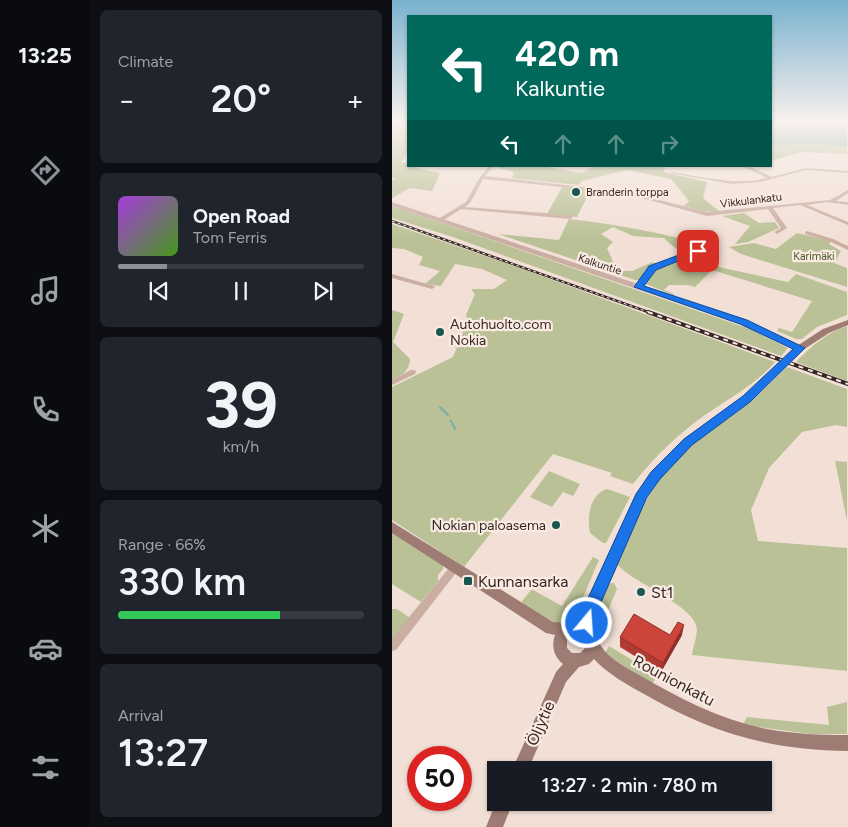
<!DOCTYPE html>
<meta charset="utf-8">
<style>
body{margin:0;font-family:Figtree,sans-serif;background:#20242c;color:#f1f3f6;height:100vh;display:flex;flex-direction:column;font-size:19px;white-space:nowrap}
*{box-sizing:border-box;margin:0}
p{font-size:16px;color:#9ea1a6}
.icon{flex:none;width:28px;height:28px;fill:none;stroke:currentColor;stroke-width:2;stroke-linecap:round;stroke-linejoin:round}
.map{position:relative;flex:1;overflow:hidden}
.sheet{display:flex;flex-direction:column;gap:10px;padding:10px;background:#0d0f14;width:302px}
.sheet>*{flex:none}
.top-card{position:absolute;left:15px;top:15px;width:365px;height:152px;border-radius:0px;box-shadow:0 1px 4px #0004;background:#00695c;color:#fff;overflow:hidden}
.speed{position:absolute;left:15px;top:746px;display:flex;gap:10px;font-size:25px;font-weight:700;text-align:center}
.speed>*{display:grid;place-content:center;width:65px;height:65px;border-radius:50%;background:#171b24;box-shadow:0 1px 4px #0004;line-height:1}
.speed .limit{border:8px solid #d22;background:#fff;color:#111}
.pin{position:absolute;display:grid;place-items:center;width:42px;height:42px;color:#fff;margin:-21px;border-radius:10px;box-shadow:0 2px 8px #0006}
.me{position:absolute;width:55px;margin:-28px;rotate:18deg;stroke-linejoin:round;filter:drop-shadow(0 0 4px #0008)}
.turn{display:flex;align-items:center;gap:18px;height:105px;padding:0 25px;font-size:22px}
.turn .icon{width:65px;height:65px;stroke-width:2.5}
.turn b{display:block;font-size:35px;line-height:42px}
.lanes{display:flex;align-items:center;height:48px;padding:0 25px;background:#0003;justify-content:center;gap:25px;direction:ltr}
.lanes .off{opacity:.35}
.big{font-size:38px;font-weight:600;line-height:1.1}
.sheet .tile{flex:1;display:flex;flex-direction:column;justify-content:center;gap:8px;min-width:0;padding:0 18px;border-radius:8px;background:#20242c}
.sheet .dial{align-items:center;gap:0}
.dial b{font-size:65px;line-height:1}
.song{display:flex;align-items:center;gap:15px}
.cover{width:60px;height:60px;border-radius:8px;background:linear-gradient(135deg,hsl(280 70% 55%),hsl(100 70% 35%))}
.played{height:5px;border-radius:2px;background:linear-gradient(90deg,#8c9099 20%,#363941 20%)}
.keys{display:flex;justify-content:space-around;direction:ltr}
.heat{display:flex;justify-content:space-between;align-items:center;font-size:28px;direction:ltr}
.charge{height:8px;border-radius:4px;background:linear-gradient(90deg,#34c759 66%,#363941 0)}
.trip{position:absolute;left:95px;top:761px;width:285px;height:50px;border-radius:0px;background:#171b24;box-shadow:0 1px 4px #0004;font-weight:600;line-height:50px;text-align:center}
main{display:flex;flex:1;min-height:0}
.tabs{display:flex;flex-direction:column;width:90px;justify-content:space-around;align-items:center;background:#090b0e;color:#9ea1a6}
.tabs .icon{width:35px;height:35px}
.tabs .current{color:#8c9099}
.tabs b{font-size:22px;color:#f1f3f6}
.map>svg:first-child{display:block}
</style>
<main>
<nav class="tabs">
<b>13:25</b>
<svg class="icon current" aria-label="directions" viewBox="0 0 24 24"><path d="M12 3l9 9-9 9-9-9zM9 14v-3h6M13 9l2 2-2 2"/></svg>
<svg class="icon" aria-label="music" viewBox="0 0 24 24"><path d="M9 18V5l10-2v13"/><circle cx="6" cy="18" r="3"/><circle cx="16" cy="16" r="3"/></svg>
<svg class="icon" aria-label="phone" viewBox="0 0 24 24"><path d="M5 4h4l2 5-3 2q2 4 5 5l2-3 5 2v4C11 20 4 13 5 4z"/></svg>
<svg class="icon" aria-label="climate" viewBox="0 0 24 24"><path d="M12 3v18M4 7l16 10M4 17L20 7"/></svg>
<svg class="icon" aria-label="car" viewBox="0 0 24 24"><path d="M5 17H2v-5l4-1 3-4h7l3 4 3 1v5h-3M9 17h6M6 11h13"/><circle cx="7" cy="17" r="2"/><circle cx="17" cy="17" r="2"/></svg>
<svg class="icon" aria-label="filters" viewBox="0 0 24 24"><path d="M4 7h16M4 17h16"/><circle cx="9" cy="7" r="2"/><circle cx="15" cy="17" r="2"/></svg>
</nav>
<section class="sheet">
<div class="tile"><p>Climate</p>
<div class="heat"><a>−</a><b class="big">20°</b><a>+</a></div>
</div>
<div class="tile">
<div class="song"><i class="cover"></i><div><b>Open Road</b><p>Tom Ferris</p></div></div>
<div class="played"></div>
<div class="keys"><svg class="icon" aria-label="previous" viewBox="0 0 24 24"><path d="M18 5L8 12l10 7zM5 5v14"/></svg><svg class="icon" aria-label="pause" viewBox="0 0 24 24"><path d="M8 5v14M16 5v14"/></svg><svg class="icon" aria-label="next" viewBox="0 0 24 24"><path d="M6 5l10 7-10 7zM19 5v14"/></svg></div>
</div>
<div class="tile dial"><b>39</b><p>km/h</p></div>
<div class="tile"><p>Range · 66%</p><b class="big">330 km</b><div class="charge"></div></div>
<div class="tile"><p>Arrival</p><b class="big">13:27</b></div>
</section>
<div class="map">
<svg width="456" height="827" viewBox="0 0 456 827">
<rect width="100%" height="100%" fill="#f2e0d6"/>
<g fill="#bac196">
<polygon points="0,123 16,123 16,151 9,162 16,164 16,166 48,173 40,191 18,188 0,198 0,180 3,179 0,177"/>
<polygon points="428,144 455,147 455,154 409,152 379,161 379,145"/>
<polygon points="107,166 148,166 190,173 202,166 275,166 271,172 315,182 311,198 328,212 311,211 292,206 297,201 279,179 235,170 190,181 186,185 120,178 122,172 107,168"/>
<polygon points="170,187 199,189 185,217 155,214"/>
<polygon points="0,206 358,329 396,348 389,356 61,237 0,218"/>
<polygon points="352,213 367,223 383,222 387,228 356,242 343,244 358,226 330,216"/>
<path d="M177,219C223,224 268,233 312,244L314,247C292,253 289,255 272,238L241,236L221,227L209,234L221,242L215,248L225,271H240L261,262L264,264L253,270L248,280H243L106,234L167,240Z"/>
<path d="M0,224L128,268L383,362C364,384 336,399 313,415C285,435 262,457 241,484L218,476L220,473L161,454L72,567L0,520V387L61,357L76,320L74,315L83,294L79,289H102L115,280L90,269L63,264L49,286L33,284L48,271L27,265L31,257L12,249L0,248Z"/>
<polygon points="405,233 439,241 437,244 449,251 442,263 455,268 455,287 349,254 337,247 362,243 384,249"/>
<polygon points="294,256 331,268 396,282 404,274 455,292 455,315 425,327 410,339 404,339 385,331 387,328 400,332 420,301 320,270 303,287 296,285 277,285 272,290 282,294 281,295 254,284 259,272"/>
<path d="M0,310L12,314L1,342L18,359C17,372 11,374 0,380Z"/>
<path d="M455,326V381L404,362C418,347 436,332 455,326Z"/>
<path d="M395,367L455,389V427L444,425L410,432L377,468L359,510L366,541L455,548V671L300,655C301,647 305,637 305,629C303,605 240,583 225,564V559L257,495L271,475L311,434L368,393Z"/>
<polygon points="443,461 455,462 455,521"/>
<polygon points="157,471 188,484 181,496 171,492 160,507 138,497"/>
<path d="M215,489L238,497L214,543H211L198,533C195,517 197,495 215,489Z"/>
<polygon points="0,532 51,565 51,569 46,575 46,581 29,602 0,584"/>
<path d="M201,557L207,560C197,581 189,611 171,625L163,623L131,604L130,601L139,590H141L170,606Z"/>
<polygon points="220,583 222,583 225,589 210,624 200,621 216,585"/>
<polygon points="0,609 5,609 18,618 0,641"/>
<polygon points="217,646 265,675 261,683 257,684 212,655"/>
<polygon points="455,702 455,734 418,734 351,725 355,717 437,725 435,707"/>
</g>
<polygon fill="#74b0a9" points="379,123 455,123 455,147 428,144 379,145"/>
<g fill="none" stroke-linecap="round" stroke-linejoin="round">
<g stroke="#74b0a9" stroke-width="2">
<polyline points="48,407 56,415"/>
<polyline points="59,421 63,429"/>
</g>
<g fill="#caaea2" fill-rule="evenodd">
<polygon points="97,166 102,166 93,176 235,192 315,212 438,200 456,190 456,193 444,201 456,202 456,205 435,202 415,205 456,222 456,225 408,205 381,208 395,228 385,234 382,232 389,228 376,209 315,216 235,194 91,179 78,203 73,207 178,215 181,217 178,219 69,209 50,221 46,221 46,219 74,202 88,177"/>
<path d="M346,166H357L380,177L414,168L456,171V173L414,170L368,182L340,184L278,173L280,172C311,177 344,186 375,178L352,167Z"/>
<polygon points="415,231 441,239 456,246 456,250 437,241 413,234 413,232"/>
<polygon points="322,245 324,246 324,248 263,269 248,288 244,288 243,287 259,267"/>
<polygon points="0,274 42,286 43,287 40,289 0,278"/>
<polygon points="19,370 23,370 24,372 23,374 0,385 0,380"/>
<polygon points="64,562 67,563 69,566 67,569 4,650 0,651 0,638 61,563"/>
</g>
<polygon fill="#caaea2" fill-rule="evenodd" points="0,202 354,320 411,346 412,348 408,351 405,350 348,324 0,206"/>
<g fill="#9e7c73" fill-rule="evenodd">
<path d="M456,320V325L437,333L411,350L357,401L300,445L268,479L255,497L204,614C202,625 203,636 209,646C218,660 235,668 249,676C288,699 330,720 375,729C402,734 428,735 456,735V751C380,751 317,732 252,694C234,684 216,674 202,659L197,664L187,667L174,682L136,770H120L164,672L171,664C162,657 159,646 163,635L154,633L0,533V522L161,622L175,623L182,621H189L192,609L244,494L260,473L292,439L351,397L405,346L431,329ZM181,634H188L193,640V648L188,653H180L175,648V640Z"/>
<polygon points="104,802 121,802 111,827 94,827"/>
</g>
<g stroke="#342725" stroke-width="2.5">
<polyline id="rail-far1" points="0,221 259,313"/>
</g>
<g stroke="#342725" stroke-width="4">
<polyline id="rail" points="256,312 456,384"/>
</g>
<use href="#rail-far1" stroke="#faebe2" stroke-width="1" stroke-dasharray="3" stroke-linecap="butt"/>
<use href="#rail" stroke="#faebe2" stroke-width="2" stroke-dasharray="5" stroke-linecap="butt"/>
</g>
<polygon fill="#b03b32" points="278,635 290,635 269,672 228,647 228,637"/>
<polygon fill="#903029" points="292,625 290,635 269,672 271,663"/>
<polygon fill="#cd453a" stroke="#903029" points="242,614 278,635 286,622 292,625 271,663 228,637"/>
<linearGradient id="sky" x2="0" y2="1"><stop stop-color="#79b2cf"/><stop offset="0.51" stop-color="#f9f1ed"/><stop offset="1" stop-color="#f9f1ed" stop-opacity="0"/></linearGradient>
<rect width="456" height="239" fill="url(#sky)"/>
<polygon fill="#1a73e8" stroke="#114b97" points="303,249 311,251 264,270 252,286 355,320 413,348 358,402 300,445 268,479 255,497 206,609 201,628 195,630 190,628 188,623 191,609 244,494 259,472 292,439 351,396 401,349 348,324 242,287 257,266"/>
<g fill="#195852" stroke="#faebe2" stroke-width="2">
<circle cx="184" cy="192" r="5"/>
<circle cx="48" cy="332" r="5"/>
<circle cx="164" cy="525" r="5"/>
<rect x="71" y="576" width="10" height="10" rx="2.5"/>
<circle cx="249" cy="592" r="5"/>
</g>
<g text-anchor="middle" stroke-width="4.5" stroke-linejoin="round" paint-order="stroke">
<g font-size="11" fill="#342725" stroke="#faebe2" text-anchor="start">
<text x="194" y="196">Branderin torppa</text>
</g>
<g font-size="11" fill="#342725" stroke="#faebe2">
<text transform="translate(359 200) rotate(-7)" y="4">Vikkulankatu</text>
<text transform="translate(208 264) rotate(18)" y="4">Kalkuntie</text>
</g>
<g font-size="11" fill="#4b5427" stroke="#faebe2">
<text x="422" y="260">Karimäki</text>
</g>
<g font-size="14" fill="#342725" stroke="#faebe2" text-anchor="start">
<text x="58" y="329">Autohuolto.com<tspan x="58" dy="16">Nokia</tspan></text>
<text x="154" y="530" text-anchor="end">Nokian paloasema</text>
</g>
<g font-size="16" fill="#342725" stroke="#faebe2" text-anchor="start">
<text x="86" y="587">Kunnansarka</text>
<text x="259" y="598">St1</text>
</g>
<g font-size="16" fill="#342725" stroke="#faebe2">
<text transform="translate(282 680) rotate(28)" y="6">Rounionkatu</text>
<text transform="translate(148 723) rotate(-66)" y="6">Öljytie</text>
</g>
</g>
</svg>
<div class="speed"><div class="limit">50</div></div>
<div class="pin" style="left:306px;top:251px;background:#d93025"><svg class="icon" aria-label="arrive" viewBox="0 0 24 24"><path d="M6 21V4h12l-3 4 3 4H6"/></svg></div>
<svg class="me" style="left:195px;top:623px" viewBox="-20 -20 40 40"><circle r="17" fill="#1a73e8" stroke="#fff" stroke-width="3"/><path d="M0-11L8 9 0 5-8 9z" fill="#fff"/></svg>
<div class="trip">13:27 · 2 min · 780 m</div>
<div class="top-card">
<div class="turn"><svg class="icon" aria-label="left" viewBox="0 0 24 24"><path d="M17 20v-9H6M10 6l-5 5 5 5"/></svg><div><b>420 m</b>Kalkuntie</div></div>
<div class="lanes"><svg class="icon" aria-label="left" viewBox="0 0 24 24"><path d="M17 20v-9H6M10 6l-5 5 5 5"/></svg><svg class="icon off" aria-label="ahead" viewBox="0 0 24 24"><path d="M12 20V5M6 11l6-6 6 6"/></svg><svg class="icon off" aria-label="ahead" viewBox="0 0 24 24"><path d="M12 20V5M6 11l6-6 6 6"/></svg><svg class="icon off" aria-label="right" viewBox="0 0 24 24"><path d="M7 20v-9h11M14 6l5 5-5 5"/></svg></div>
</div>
</div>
</main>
